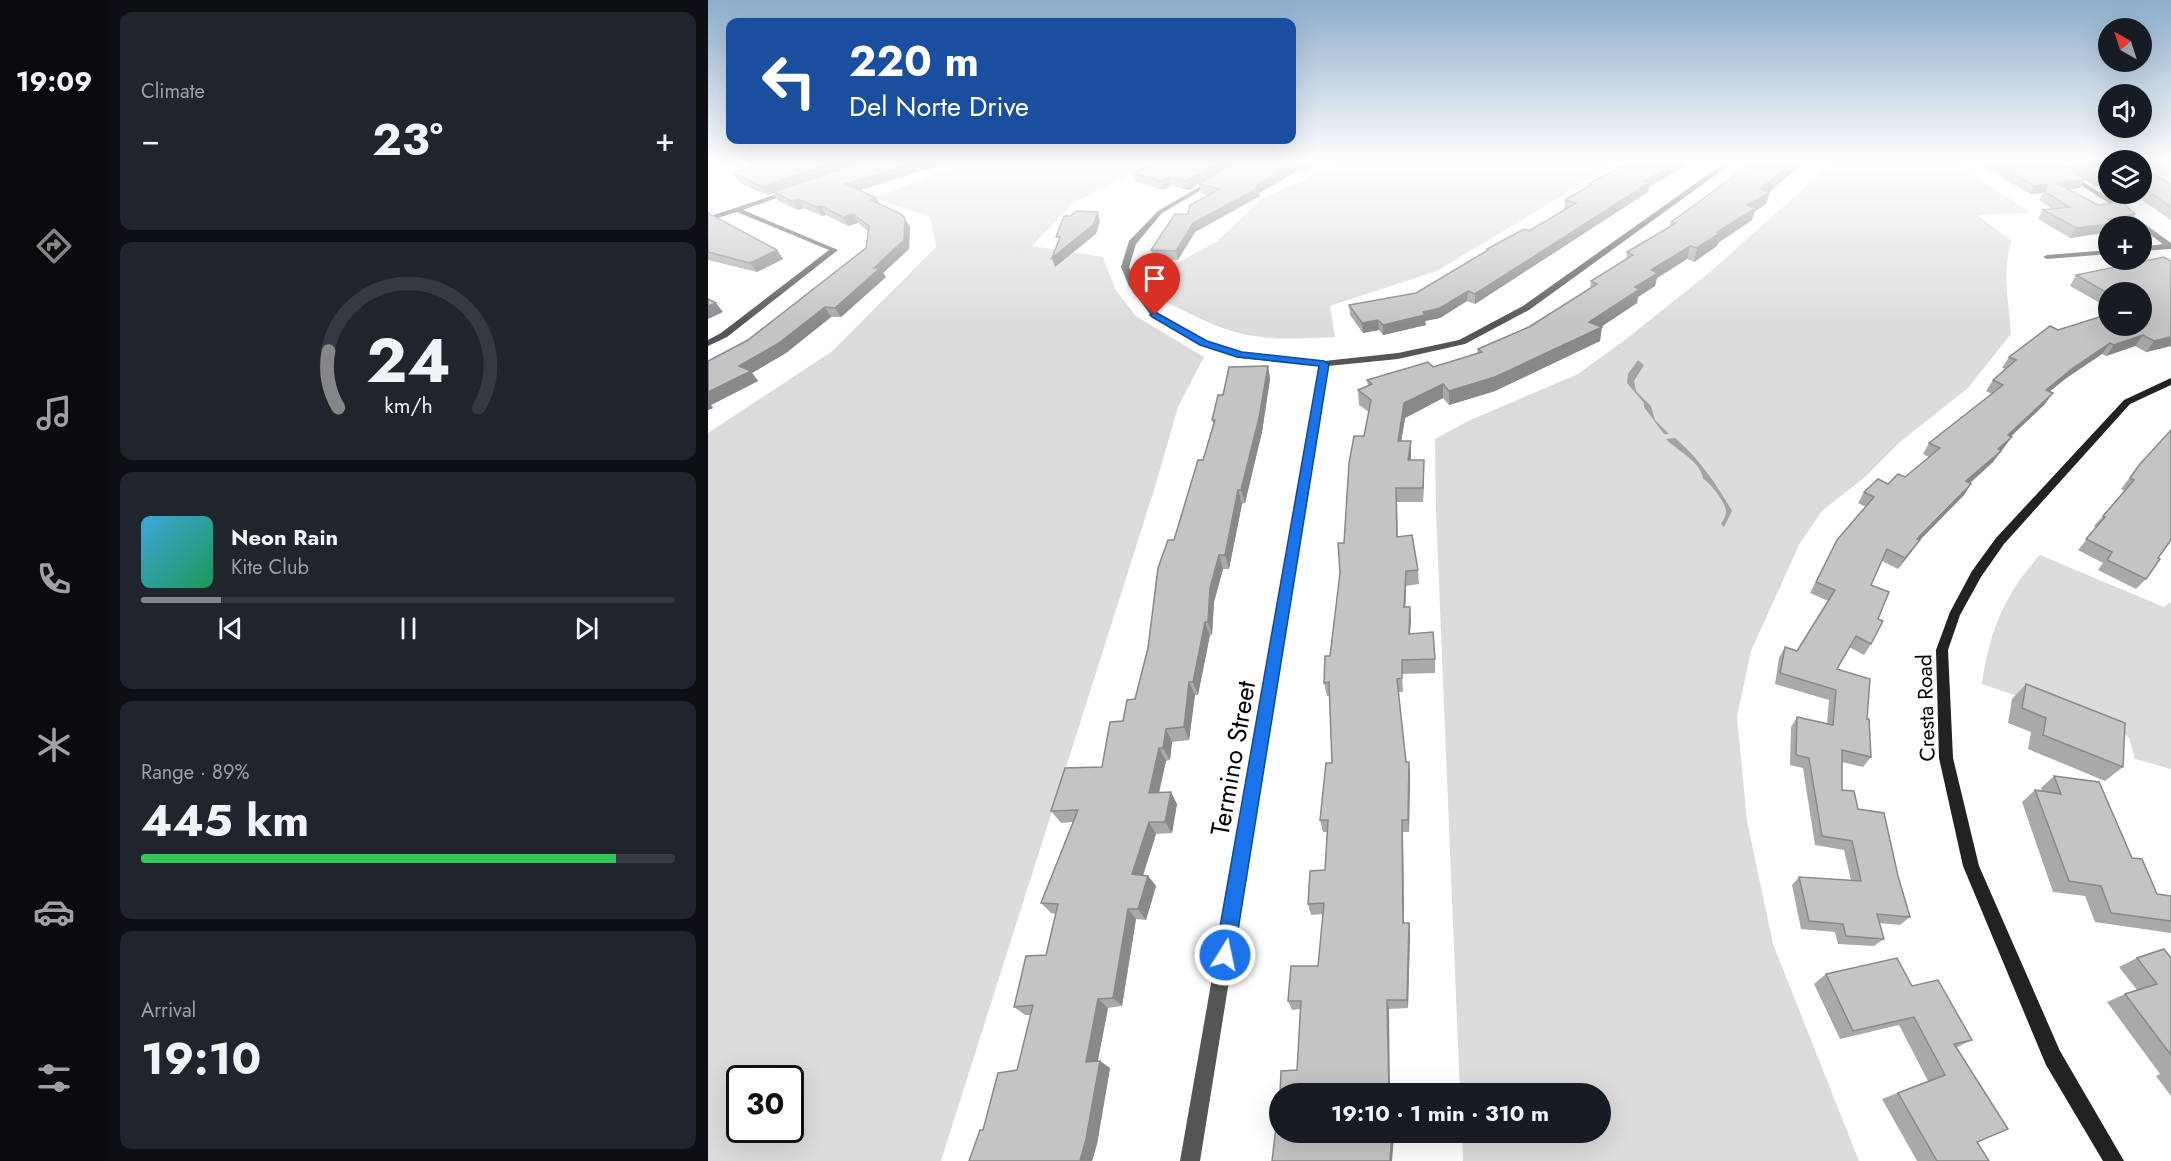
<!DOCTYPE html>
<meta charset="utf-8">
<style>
body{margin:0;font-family:Jost,sans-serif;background:#20242c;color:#f1f3f6;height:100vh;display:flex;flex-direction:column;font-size:22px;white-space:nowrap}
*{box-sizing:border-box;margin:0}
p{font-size:20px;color:#9ea1a6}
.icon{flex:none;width:33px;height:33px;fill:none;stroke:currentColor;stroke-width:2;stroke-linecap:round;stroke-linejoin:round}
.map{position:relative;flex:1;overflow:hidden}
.drawer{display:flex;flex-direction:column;gap:12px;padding:12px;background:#0d0f14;width:600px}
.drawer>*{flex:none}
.banner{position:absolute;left:18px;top:18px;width:570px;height:126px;border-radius:12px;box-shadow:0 6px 24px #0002;background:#1a4fa0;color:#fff;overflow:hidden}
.needle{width:39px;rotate:321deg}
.buttons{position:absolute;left:1390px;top:18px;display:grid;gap:12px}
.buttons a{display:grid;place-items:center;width:54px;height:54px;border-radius:50%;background:#171b24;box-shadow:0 6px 24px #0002;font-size:30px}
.speed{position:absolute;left:18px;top:1065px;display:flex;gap:12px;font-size:30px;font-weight:700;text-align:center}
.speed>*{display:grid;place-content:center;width:78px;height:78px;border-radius:50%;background:#171b24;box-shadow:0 6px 24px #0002;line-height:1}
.speed .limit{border:3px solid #111;border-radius:9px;background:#fff;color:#111}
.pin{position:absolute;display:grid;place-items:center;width:51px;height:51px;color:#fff;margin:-62px -26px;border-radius:50% 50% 50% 0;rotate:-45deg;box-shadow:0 0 6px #0007}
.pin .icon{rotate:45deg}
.me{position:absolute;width:66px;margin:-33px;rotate:10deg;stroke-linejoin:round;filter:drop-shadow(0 0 4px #0008)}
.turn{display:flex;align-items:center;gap:21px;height:126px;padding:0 24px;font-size:27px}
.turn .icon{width:78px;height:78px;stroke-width:2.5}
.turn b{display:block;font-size:42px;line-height:51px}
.big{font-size:45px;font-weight:700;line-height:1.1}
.drawer .widget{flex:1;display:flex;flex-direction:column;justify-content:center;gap:9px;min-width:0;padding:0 21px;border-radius:12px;background:#20242c}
.drawer .dial{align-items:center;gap:0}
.dial svg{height:156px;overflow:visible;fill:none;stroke:#363941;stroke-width:7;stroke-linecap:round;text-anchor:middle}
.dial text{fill:#f1f3f6;stroke:none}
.song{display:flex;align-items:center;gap:18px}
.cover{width:72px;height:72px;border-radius:9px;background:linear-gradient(135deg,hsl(200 70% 55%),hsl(150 70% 35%))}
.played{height:6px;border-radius:3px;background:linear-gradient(90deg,#858687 15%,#363941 15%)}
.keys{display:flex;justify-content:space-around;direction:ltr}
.heat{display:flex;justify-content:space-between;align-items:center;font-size:33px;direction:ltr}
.charge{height:9px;border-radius:4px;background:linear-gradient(90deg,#34c759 89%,#363941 0)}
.trip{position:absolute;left:561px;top:1083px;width:342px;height:60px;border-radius:30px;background:#171b24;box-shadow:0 6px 24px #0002;font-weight:700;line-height:60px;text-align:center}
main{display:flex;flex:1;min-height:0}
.menu{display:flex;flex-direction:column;width:108px;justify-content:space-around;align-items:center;background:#090b0e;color:#9ea1a6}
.menu .icon{width:42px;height:42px}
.menu .selected{color:#858687}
.menu b{font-size:27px;color:#f1f3f6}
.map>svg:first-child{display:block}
</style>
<main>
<nav class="menu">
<b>19:09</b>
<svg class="icon selected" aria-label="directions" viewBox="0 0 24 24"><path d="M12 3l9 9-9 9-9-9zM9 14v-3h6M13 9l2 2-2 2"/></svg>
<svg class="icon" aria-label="music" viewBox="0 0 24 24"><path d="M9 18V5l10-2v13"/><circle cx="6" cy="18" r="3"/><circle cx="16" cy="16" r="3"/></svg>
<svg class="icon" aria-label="phone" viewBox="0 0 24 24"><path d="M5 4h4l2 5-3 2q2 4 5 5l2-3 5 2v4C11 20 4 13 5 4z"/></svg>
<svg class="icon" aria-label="climate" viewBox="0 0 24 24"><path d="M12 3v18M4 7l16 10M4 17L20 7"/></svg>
<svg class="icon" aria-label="car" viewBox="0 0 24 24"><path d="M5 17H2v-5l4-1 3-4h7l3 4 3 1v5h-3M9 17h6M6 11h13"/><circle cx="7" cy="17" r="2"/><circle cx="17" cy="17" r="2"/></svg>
<svg class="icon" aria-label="filters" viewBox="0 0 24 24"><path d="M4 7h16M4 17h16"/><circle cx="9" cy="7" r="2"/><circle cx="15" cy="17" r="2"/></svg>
</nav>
<section class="drawer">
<div class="widget"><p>Climate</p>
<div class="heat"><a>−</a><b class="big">23°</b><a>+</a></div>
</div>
<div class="widget dial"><svg viewBox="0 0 100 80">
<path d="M14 69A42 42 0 1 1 86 69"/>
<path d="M14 69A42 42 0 0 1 9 40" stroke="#858687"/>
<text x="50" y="56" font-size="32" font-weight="700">24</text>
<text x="50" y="72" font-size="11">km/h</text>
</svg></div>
<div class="widget">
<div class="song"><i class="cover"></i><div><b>Neon Rain</b><p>Kite Club</p></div></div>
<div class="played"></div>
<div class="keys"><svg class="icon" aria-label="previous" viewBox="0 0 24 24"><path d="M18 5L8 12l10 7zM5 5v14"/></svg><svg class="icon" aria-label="pause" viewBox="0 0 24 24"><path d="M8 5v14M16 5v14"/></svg><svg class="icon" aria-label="next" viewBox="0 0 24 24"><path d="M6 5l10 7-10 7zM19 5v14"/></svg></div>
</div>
<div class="widget"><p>Range · 89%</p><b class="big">445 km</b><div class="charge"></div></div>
<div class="widget"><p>Arrival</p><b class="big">19:10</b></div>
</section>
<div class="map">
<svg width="1463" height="1161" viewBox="0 0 1463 1161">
<rect width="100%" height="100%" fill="#fff"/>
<g fill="#dcdcdc" fill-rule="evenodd">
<path d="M270,161H449L365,203L324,246L395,257L407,289L428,316L496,357L470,407L447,487L233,1161H0V433L123,352L228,247L222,217L166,198L219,177ZM32,1078H82V1130H32Z"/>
<path d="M637,161H912L729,271L622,306L627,337C597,338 565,341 535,334C508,328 483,314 458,302L456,270L508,242L555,198Z"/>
<path d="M1126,161H1245L1323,213L1269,215L1304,241C1293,271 1301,302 1303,334L1260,388L1192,442L1157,477L1114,511L1091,545L1043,651L1029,717L1039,821L1065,944L1151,1161H755L754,1133L892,1132V1094L752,1093L728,512L727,439L760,421L870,374L918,339L1002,272Z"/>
<polygon points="1434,161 1463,161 1463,189 1434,172"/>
<path d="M1332,555L1456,607L1463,602V769L1427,759L1421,738L1414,732L1274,684C1281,633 1296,594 1332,555Z"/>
</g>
<g fill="#a3a3a3">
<polygon points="930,360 936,365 926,381 928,391 943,406 947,420 961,434 956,434 936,407 936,403 919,383 920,374"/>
<path d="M967,438C990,457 1009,485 1024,511L1016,527L1013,524C1015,520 1019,516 1018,510C1017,502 1001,481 995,479C993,461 969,451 958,439Z"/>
</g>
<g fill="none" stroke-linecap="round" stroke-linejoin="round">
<g fill="#555" fill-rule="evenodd">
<polygon points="1019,161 1027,161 821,310 757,344 690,359 620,366 492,1161 472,1161 611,366 532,358 492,345 444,317 421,286 413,267 421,241 450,211 503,180 507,180 507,182 454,213 428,244 421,267 429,286 450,313 498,341 533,352 616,361 690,353 751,340 815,306"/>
<polygon points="1334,161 1342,161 1405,201 1463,243 1463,249 1434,251 1434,247 1455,244 1434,229 1434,226 1431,226 1401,203"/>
<polygon points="81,190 84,192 83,193 35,210 130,250 19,337 0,346 0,340 13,333 121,250 29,212 0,221 0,217"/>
<polygon points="1401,250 1401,254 1339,259 1335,257 1339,255"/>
</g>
<polygon fill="#222" fill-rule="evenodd" points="1463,378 1463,385 1422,404 1296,544 1273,577 1252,615 1240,650 1245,758 1271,866 1352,1051 1416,1161 1395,1161 1338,1065 1255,866 1231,758 1228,650 1242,612 1264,571 1288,538 1416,400"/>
</g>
<g fill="#a9a9a9">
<polygon points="62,161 246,161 152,190 168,198 172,204 202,227 201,249 175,273 178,277 133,317 123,317 78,353 44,373 50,381 3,405 5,408 0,410 0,361 40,340 158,248 160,231 150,223 140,226 118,215 114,216 95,208 90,210 70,201 66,193 59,195 32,183 26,174"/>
<polygon points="452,161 613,161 594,172 589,171 551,193 552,196 487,232 470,260 445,259 443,250 501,195 493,193 491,184 481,190 463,186 455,190 428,182 425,173"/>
<polygon points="923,161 981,161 977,163 976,167 941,187 940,192 767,304 759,301 732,318 717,321 718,325 675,335 671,330 655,333 642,315 641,305 708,293 778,251 779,249 821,231 858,209 856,209 857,200 880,187 880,184"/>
<polygon points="1047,161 1099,161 1061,192 1058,204 1047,211 1044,220 1010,243 1009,246 986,262 979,259 949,278 947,286 930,297 929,303 893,327 892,341 787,391 741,405 735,398 697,418 693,441 703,455 703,460 716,474 715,502 689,502 690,537 710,570 711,584 698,586 697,607 702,607 702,634 727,659 727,673 694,674 695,692 690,692 698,762 701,762 702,775 701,832 695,832 696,923 701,923 702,933 700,1008 681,1009 589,1070 592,1009 584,1010 580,1001 610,966 615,914 603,915 600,904 617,870 619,832 615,832 612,820 624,763 621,696 619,696 616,683 622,656 636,543 661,412 651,405 650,390 660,386 659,380 725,367 769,353 770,349 821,327 882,288 883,281 918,260 919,252 962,227 963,222"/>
<polygon points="1266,161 1350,161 1362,169 1366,161 1401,161 1401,184 1386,186 1377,180 1372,188 1361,189 1390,205 1427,214 1421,223 1401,226 1401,232 1362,238 1330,219 1335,210 1344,209 1331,200 1335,193 1322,194"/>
<polygon points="1434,169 1463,184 1463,220 1425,194 1434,194"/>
<polygon points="0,213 69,250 75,259 49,272 0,260"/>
<polygon points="1456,257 1463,346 1438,352 1427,346 1398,356 1394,354 1357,379 1341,392 1337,404 1303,436 1296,448 1292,452 1285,462 1262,483 1263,484 1256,495 1211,541 1204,551 1190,569 1174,561 1163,585 1170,619 1163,644 1156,655 1141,647 1129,669 1159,719 1163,757 1155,767 1134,762 1134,790 1150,809 1190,876 1202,917 1192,925 1171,923 1176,939 1166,946 1130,944 1127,932 1093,929 1084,885 1091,877 1143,880 1136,850 1107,845 1095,768 1082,765 1083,727 1089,717 1119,724 1121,700 1067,684 1071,658 1077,647 1089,651 1120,601 1102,593 1129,540 1158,507 1150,503 1156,492 1197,477 1221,457 1215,454 1221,443 1284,394 1278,391 1285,380 1298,369 1294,368 1301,357 1350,330 1434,326 1434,292 1401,292 1401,308 1362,286 1368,275"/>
<polygon points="560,366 562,379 554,432 537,503 534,504 521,569 515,569 506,602 504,635 502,635 490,695 487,695 481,740 464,742 462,760 458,761 451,793 469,804 464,833 448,834 435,875 440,876 448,886 438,920 428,919 414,1006 400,1008 390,1061 402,1068 389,1144 384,1161 261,1161 275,1130 309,1070 323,1015 317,1015 306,1007 338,955 348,914 343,913 333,903 365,822 353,823 343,811 394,767 415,721 427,699 466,540 495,460 505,424 504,420 515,395"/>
<polygon points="1432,464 1450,558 1438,579 1428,589 1390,570 1395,563 1370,550 1388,528 1386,526 1417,491 1413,489"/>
<polygon points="1318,684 1415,767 1397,781 1320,749 1323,732 1300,723 1304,699"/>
<polygon points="1346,776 1424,858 1449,894 1463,896 1463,933 1387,922 1377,896 1345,892 1314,802 1327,790 1334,791 1333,788"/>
<polygon points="1429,958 1463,958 1463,1096 1448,1076 1452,1074 1399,1002 1417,994 1429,990 1411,967"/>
<polygon points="1118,974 1204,986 1264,1040 1248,1048 1269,1142 1281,1161 1209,1161 1174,1099 1220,1081 1191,1025 1132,1039 1106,984"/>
</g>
<g fill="#898989">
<polygon points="130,161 161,161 65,192 66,193 59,195 53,186"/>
<polygon points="213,161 246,161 143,193 138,184"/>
<polygon points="514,161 530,161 481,190 479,181"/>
<polygon points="597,161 613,161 594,172 593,164"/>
<polygon points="973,161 981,161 977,163 976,167 941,187 940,192 767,304 767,294 936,181"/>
<polygon points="1088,161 1099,161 1058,194 1062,192 1058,204 1047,211 1044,220 1010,243 1009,246 986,262 989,248 1009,232 1039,205 1052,189"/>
<polygon points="588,162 589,171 551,193 552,196 487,232 470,260 468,251 485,223"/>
<polygon points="1401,176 1401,184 1386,186 1391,177"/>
<polygon points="461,177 463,186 455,190 453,181"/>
<polygon points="1377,179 1372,188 1343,192 1348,183"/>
<polygon points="1340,184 1335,193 1322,194 1326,186"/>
<polygon points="168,198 173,207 163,200"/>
<polygon points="90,199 95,208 90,210 84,201"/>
<polygon points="113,206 118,215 114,216 108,207"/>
<polygon points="390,212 392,221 388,234 347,267 344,258"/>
<polygon points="145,214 150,223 140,226 135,217"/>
<polygon points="1427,214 1421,223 1406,226 1401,226 1401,232 1362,238 1368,228 1400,219"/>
<polygon points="197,218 202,227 201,249 175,273 178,277 133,317 127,308 166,268"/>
<polygon points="982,246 979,259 949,278 947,286 930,297 929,303 888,330 894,327 892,341 787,391 741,405 741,391 881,322 927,287 943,270"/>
<polygon points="69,250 75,259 49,272 42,263"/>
<polygon points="760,291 759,301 732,318 717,321 718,325 675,335 675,325 715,312"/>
<polygon points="8,303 15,312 0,319 0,306"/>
<polygon points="117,307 123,317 78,353 44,373 50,381 3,405 5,408 0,410 0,392 31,366"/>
<polygon points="670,320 671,330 655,333 654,323"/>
<polygon points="1435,335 1427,346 1398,356 1406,345"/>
<polygon points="1463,337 1463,346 1438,352 1446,341"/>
<polygon points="1402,343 1394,354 1357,379 1330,401 1338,390 1365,368"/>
<polygon points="560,366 562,379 554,432 537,503 533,490"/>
<polygon points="735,384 735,398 697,418 691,455 690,441 696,403"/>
<polygon points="1345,393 1337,404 1293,446 1300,435"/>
<polygon points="1304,437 1285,462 1251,493 1258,481 1290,449"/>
<polygon points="703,441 703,455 701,474 700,460"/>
<polygon points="716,460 716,474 715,502 715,488"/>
<polygon points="1263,484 1256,495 1211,541 1204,551 1190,569 1209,539"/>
<polygon points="530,490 534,504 521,569 517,555"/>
<polygon points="511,555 515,569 506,602 504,635 500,622 502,588"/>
<polygon points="698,571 698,586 697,621 696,607"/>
<polygon points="702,607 703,621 701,648 701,634"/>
<polygon points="497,622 502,635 490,695 485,682"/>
<polygon points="481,682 487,695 481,740 476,727"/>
<polygon points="458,729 464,742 462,760 455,748"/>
<polygon points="451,748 458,761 448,805 441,793"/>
<polygon points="701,762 702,775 701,832 700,820"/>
<polygon points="463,792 469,804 464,833 457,822"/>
<polygon points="694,820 695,832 696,933 695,923"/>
<polygon points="441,822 448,834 432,885 424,874"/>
<polygon points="440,876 448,886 438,920 430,909"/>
<polygon points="420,909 428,919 414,1006 405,998"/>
<polygon points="701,923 702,933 700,1008 699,1000"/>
<polygon points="390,999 400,1008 388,1069 378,1062"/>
<polygon points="679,1000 681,1009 682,1094 681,1094"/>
<polygon points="392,1061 402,1068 389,1144 384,1161 372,1161"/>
<polygon points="684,1132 686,1137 684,1161 682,1161"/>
</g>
<g fill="#c4c4c4" stroke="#898989" stroke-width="1.5">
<polygon points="62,161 130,161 53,186 26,174 28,172"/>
<polygon points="156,161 213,161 138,184 168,198 163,200 193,214 197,218 196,240 166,268 172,268 127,308 117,307 71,343 31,366 43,371 0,392 0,361 40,340 158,248 161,226 145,214 135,217 113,206 108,207 90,199 84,201 65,192"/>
<polygon points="452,161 514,161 479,181 461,177 453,181 425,173"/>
<polygon points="530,161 597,161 593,164 588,162 549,185 550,188 485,223 468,251 443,250 467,214 480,214 482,205 512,189 491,184"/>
<polygon points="923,161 973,161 936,181 941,183 767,294 760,291 732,308 715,312 717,315 675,325 670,320 654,323 641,305 708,293 780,250 779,249 816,229 821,231 868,203 857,200 883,185 880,184"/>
<polygon points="1047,161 1088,161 1052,189 1062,192 1039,205 1048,208 1009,232 1012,233 989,248 982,246 943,270 950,273 927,287 932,289 881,322 894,327 787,377 741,391 735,384 696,403 690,441 703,441 700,460 716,460 715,488 688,488 689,537 704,535 710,570 698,571 696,607 702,607 701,634 725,632 727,659 694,660 694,678 689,679 698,762 701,762 700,820 694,820 695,923 701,923 699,1000 679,1000 681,1094 572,1094 573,1071 589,1070 593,1001 580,1001 583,966 610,966 616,903 600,904 602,871 617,870 620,820 612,820 618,763 624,763 621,682 616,683 617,656 622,656 632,573 630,543 636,543 641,463 646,436 656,436 663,400 650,390 664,384 659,380 720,362 725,367 774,352 770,349 821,327 889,284 883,281 925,255 919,252 968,223 963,222"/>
<polygon points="1285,161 1349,161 1377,179 1348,183 1390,205 1414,202 1427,214 1400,219 1408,223 1368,228 1335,210 1361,207 1336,191 1340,184 1326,186"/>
<polygon points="1367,161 1401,161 1401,176 1391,177 1367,162"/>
<polygon points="1434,169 1463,184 1463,207 1434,187"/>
<polygon points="369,211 390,212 385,225 344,258 352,237 348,237 356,216 362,216"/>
<polygon points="0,213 69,250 42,263 0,252"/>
<polygon points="1456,257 1463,261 1463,337 1446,341 1435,335 1406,345 1402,343 1365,368 1338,390 1345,393 1300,435 1304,437 1290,449 1293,451 1258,481 1263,484 1209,539 1212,540 1197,558 1179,549 1163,585 1181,592 1170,619 1175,621 1163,644 1148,636 1129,669 1162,679 1159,719 1161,719 1163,757 1134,750 1134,790 1146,791 1150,809 1176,813 1190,876 1202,917 1169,914 1176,939 1138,936 1135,924 1101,921 1091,877 1153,881 1144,841 1114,836 1101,758 1088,755 1089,717 1125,725 1128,690 1072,673 1077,647 1089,651 1127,590 1108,582 1129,540 1166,497 1156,492 1170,479 1180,484 1190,474 1197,477 1232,448 1221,443 1295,385 1285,380 1308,360 1301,357 1342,326 1350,330 1401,314 1401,326 1434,326 1434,303 1435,303 1434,302 1434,292 1401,292 1401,294 1368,275"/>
<polygon points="0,299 8,303 0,306"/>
<polygon points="560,366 551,418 533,490 530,490 517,555 511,555 502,588 500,622 497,622 485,682 481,682 476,727 458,729 455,748 451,748 441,793 463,792 457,822 441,822 424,874 440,876 430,909 420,909 405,998 390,999 378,1062 392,1061 378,1139 372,1161 261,1161 272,1130 275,1130 290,1073 309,1070 325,1005 306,1007 318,956 338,955 350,904 333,903 370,810 343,811 357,768 394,767 402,722 415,721 419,700 427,699 440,648 450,568 460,540 466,540 490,460 495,460 507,420 504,420 510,395 515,395 521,367"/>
<polygon points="1463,430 1463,540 1450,558 1452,559 1438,579 1399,560 1404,552 1378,539 1397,517 1395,516 1426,480 1422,478 1432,464"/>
<polygon points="1318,684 1417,723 1415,767 1335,735 1338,718 1314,708"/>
<polygon points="1346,776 1391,782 1424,858 1434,859 1449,894 1463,896 1463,921 1403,913 1393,886 1361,881 1327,790 1353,794"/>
<polygon points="1456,949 1463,958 1463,1055 1417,994 1449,984 1429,958"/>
<polygon points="1189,958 1204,986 1230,980 1264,1040 1246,1044 1300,1129 1269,1142 1281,1161 1229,1161 1190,1093 1237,1075 1206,1017 1145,1031 1118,974"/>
<polygon points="572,1104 572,1132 684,1132 682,1161 564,1161 568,1127 570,1127"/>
</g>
<linearGradient id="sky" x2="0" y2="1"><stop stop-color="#8cadcc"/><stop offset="0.5" stop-color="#fff"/><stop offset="1" stop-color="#fff" stop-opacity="0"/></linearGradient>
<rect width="1463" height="324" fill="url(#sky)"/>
<polygon fill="#1a73e8" stroke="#114b97" stroke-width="1.5" points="447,312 499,341 534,352 616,361 621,364 526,955 523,962 517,965 510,962 507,955 611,366 529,357 492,345 444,317 442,315"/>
<g text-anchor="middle" stroke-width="4.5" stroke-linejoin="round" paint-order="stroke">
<g font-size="21" fill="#000" stroke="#fff">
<text transform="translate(1218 708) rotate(-92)" y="7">Cresta Road</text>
</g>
<g font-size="26" fill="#000" stroke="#fff">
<text transform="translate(525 758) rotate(-80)" y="9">Termino Street</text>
</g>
</g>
</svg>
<div class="buttons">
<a><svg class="needle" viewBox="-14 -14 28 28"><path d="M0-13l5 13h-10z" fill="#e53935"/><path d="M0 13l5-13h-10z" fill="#9ea1a6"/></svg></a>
<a><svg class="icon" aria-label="sound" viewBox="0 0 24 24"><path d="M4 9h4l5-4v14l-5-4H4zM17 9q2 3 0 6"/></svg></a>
<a><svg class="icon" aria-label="layers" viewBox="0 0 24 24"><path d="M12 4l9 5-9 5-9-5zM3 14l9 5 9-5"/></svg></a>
<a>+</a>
<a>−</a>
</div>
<div class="speed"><div class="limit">30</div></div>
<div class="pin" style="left:447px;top:315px;background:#d93025"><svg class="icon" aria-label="arrive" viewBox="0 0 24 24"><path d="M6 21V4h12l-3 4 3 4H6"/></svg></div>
<svg class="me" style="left:517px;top:955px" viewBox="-20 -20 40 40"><circle r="17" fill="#1a73e8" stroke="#fff" stroke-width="3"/><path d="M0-11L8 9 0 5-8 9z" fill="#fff"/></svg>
<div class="trip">19:10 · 1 min · 310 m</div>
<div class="banner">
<div class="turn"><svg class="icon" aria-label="left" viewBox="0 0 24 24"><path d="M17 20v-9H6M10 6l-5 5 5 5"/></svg><div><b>220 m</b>Del Norte Drive</div></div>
</div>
</div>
</main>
